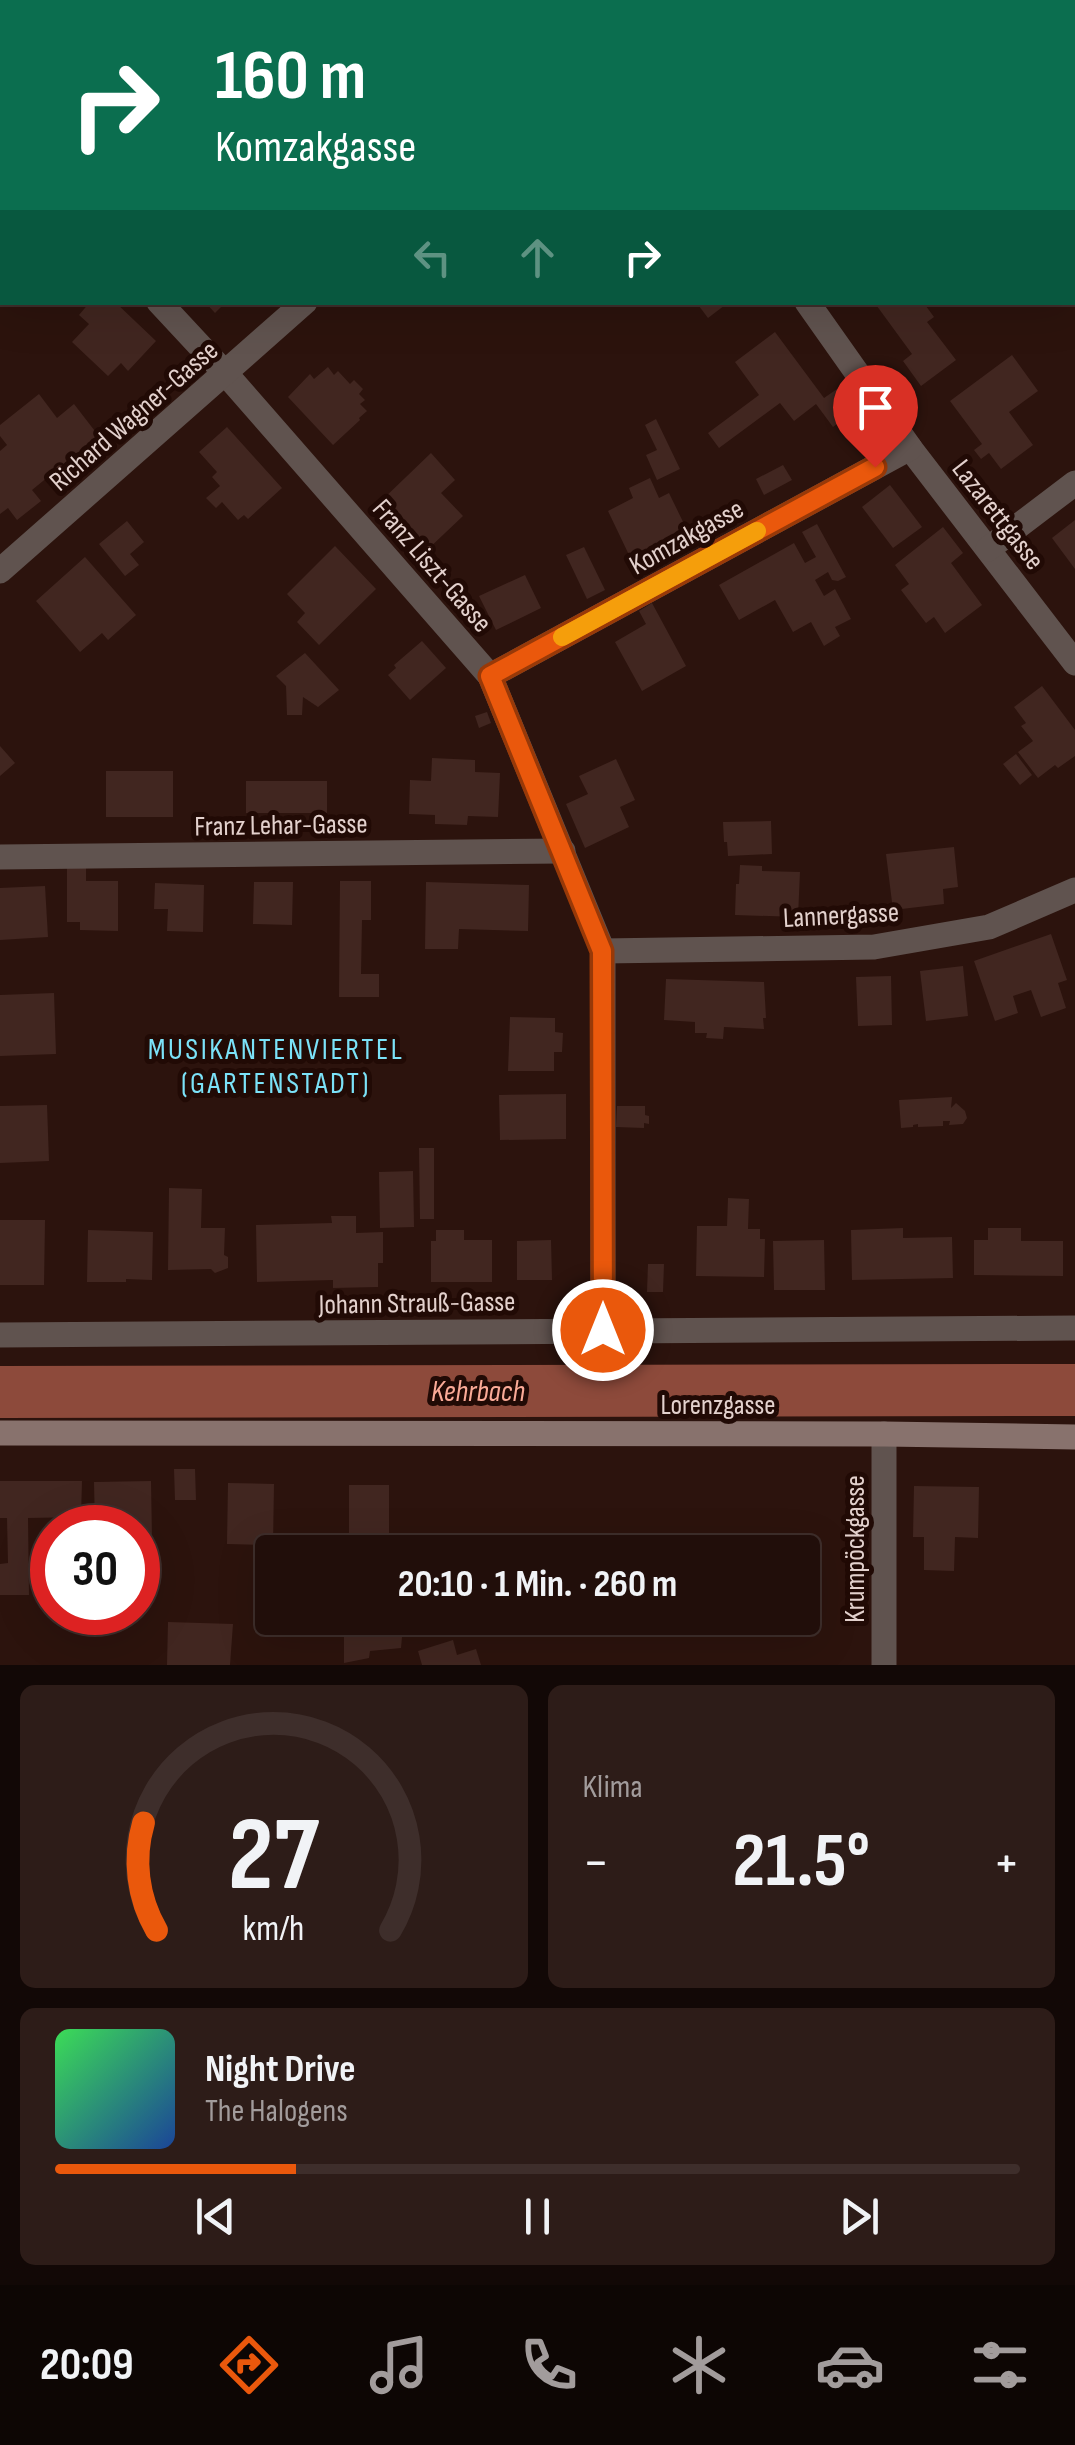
<!DOCTYPE html>
<html lang="de">
<meta charset="utf-8">
<style>
body{margin:0;font-family:"Sofia Sans Condensed",sans-serif;background:#2d1c18;color:#f1f3f6;height:100vh;display:flex;flex-direction:column;font-size:38px;white-space:nowrap}
*{box-sizing:border-box;margin:0}
p{font-size:32px;color:#a29c9c}
.icon{flex:none;width:55px;height:55px;fill:none;stroke:currentColor;stroke-width:2;stroke-linecap:round;stroke-linejoin:round}
.map{position:relative;height:1665px;overflow:hidden}
.panel{display:flex;flex-direction:column;gap:20px;padding:20px;background:#120806;flex:1}
.panel>*{flex:none}
.top-card{position:absolute;left:0px;top:0px;width:1075px;height:305px;box-shadow:0 10px 40px #0002,0 0 0 2px #3e2e2b;background:#0b6e4f;color:#fff;overflow:hidden}
.speed{position:absolute;left:30px;top:1505px;display:flex;gap:20px;font-size:50px;font-weight:700;text-align:center}
.speed>*{display:grid;place-content:center;width:130px;height:130px;border-radius:50%;background:#210e0a;box-shadow:0 10px 40px #0002,0 0 0 2px #3e2e2b;line-height:1}
.speed .limit{border:15px solid #d22;background:#fff;color:#111}
.pin{position:absolute;display:grid;place-items:center;width:85px;height:85px;color:#fff;margin:-102px -42px;border-radius:50% 50% 50% 0;rotate:-45deg;box-shadow:0 0 10px #0007}
.pin .icon{rotate:45deg}
.me{position:absolute;width:110px;margin:-55px;rotate:0deg;stroke-linejoin:round;filter:drop-shadow(0 0 8px #0008)}
.turn{display:flex;align-items:center;gap:35px;height:210px;padding:0 50px;font-size:45px}
.turn .icon{width:130px;height:130px;stroke-width:2.5}
.turn b{display:block;font-size:70px;line-height:85px}
.lanes{display:flex;align-items:center;height:95px;padding:0 50px;background:#0003;justify-content:center;gap:50px;direction:ltr}
.lanes .off{opacity:.35}
.big{font-size:75px;font-weight:700;line-height:1.1}
.panel .card{flex:1;display:flex;flex-direction:column;justify-content:center;gap:15px;min-width:0;padding:0 35px;border-radius:15px;background:#2d1c18}
.panel .dial{align-items:center;gap:0}
.dial svg{height:260px;overflow:visible;fill:none;stroke:#3e2e2b;stroke-width:7;stroke-linecap:round;text-anchor:middle}
.dial text{fill:#f1f3f6;stroke:none}
.song{display:flex;align-items:center;gap:30px}
.cover{width:120px;height:120px;border-radius:15px;background:linear-gradient(135deg,hsl(130 70% 55%),hsl(220 70% 35%))}
.played{height:10px;border-radius:5px;background:linear-gradient(90deg,#ea580c 25%,#3e2e2b 25%)}
.keys{display:flex;justify-content:space-around;direction:ltr}
.heat{display:flex;justify-content:space-between;align-items:center;font-size:55px;direction:ltr}
.panel .tiles{flex:1;display:grid;gap:20px;grid-template-columns:1fr 1fr}
.card:last-child{grid-column:span 2}
.trip{position:absolute;left:255px;top:1535px;width:565px;height:100px;border-radius:10px;background:#210e0a;box-shadow:0 10px 40px #0002,0 0 0 2px #3e2e2b;font-weight:700;line-height:100px;text-align:center}
.tab-bar{display:flex;height:160px;justify-content:space-around;align-items:center;background:#0d0604;color:#a29c9c}
.tab-bar .icon{width:70px;height:70px}
.tab-bar .on{color:#ea580c}
.tab-bar b{font-size:45px;color:#f1f3f6}
.map>svg:first-child{display:block}
</style>
<div class="map">
<svg width="1075" height="1665" viewBox="0 0 1075 1665">
<rect width="100%" height="100%" fill="#2c130d"/>
<g fill="none" stroke-linecap="round" stroke-linejoin="round">
<polyline stroke="#8d4a3b" stroke-width="52" points="0,1392 1075,1390"/>
</g>
<g fill="#412620">
<polygon points="90,302 115,302 156,341 128,371 121,363 108,376 72,342 89,324 79,315"/>
<polygon points="205,302 226,302 215,313"/>
<polygon points="696,302 729,302 708,318"/>
<polygon points="874,302 923,302 934,317 927,322 956,360 921,386 903,361 912,354"/>
<polygon points="775,332 824,398 837,389 854,411 833,427 816,404 794,421 780,403 719,448 708,433 759,395 735,362"/>
<polygon points="1012,355 1038,391 1009,412 1033,445 1001,469 989,453 981,459 974,450 982,444 950,401"/>
<polygon points="328,367 334,375 338,371 350,384 354,380 363,389 359,394 365,400 360,404 367,411 359,418 360,420 333,445 288,397 310,374 314,379"/>
<polygon points="39,394 57,418 74,404 108,448 91,462 82,449 32,490 41,501 17,520 8,508 0,514 0,451 7,445 0,436 0,425"/>
<polygon points="656,419 680,469 657,480 646,455 657,450 645,425"/>
<polygon points="227,427 282,488 248,519 244,515 238,520 222,502 216,508 206,498 220,486 212,477 217,472 199,452"/>
<polygon points="431,453 455,480 441,493 463,516 426,551 380,502"/>
<polygon points="783,465 792,480 764,495 756,479"/>
<polygon points="650,478 659,498 669,493 687,530 630,557 608,511 633,498 629,488"/>
<polygon points="890,485 922,527 893,548 862,507"/>
<polygon points="1075,520 1075,569 1052,538"/>
<polygon points="127,521 144,542 130,554 139,565 125,576 99,544"/>
<polygon points="817,524 846,577 838,581 832,580 828,572 815,580 824,596 835,589 851,619 835,627 840,636 824,646 811,622 793,632 775,600 739,620 719,585 794,543 805,563 816,557 802,532"/>
<polygon points="943,527 963,553 951,563 982,605 945,633 934,617 926,623 901,590 909,584 895,565"/>
<polygon points="335,546 376,589 319,645 297,622 305,613 287,594"/>
<polygon points="584,547 605,590 587,599 566,555"/>
<polygon points="85,557 136,615 108,640 102,633 80,652 36,601"/>
<polygon points="525,575 541,608 496,630 479,596"/>
<polygon points="652,603 686,666 642,691 615,642 646,624 639,611"/>
<polygon points="422,641 446,668 410,700 388,675 396,668 394,665"/>
<polygon points="305,653 339,690 318,707 303,697 302,715 287,715 286,686 276,676"/>
<polygon points="1042,686 1075,730 1075,756 1058,768 1055,765 1038,778 1018,752 1033,741 1021,726 1026,723 1014,707"/>
<polygon points="487,712 491,723 479,728 475,716"/>
<polygon points="0,746 15,763 0,776"/>
<polygon points="1016,754 1032,775 1020,785 1003,764"/>
<polygon points="432,758 475,760 475,772 500,773 498,817 468,816 467,825 435,824 435,815 409,814 410,780 431,781"/>
<polygon points="616,759 635,800 620,807 629,827 585,848 566,804 588,794 579,776"/>
<rect x="106" y="771" width="67" height="46"/>
<rect x="246" y="781" width="81" height="32"/>
<polygon points="771,821 772,854 728,856 727,842 724,842 723,822"/>
<polygon points="954,847 958,887 943,889 944,904 893,910 886,854"/>
<polygon points="740,865 762,866 762,871 800,872 798,917 735,915 736,884 739,884"/>
<polygon points="67,867 86,867 86,881 118,881 118,931 80,930 80,922 67,922"/>
<polygon points="340,881 371,881 371,920 362,920 361,974 379,974 379,997 339,997"/>
<polygon points="254,882 293,882 292,925 253,924"/>
<polygon points="426,882 529,885 528,931 459,929 458,949 425,949"/>
<polygon points="155,883 204,885 203,932 167,931 168,909 154,909"/>
<polygon points="45,886 48,937 0,940 0,888"/>
<polygon points="1051,934 1067,980 1058,983 1066,1008 1041,1017 1031,990 1013,996 1018,1013 995,1021 974,961"/>
<polygon points="963,966 968,1016 926,1021 920,971"/>
<polygon points="891,976 892,1025 858,1026 856,977"/>
<polygon points="666,979 764,982 766,1018 763,1018 764,1029 724,1027 723,1039 706,1038 707,1033 695,1033 695,1022 664,1020"/>
<polygon points="54,993 56,1054 0,1056 0,995"/>
<polygon points="510,1017 555,1018 555,1032 563,1033 562,1052 554,1052 554,1071 508,1071"/>
<polygon points="566,1094 566,1139 500,1140 499,1095"/>
<polygon points="952,1097 951,1108 956,1103 965,1111 967,1118 963,1124 949,1125 950,1121 943,1121 943,1126 918,1127 918,1124 913,1125 913,1127 901,1128 899,1100"/>
<polygon points="47,1105 49,1161 0,1163 0,1106"/>
<polygon points="617,1106 645,1106 645,1115 649,1116 649,1124 644,1123 644,1128 616,1127"/>
<polygon points="419,1148 434,1148 434,1219 420,1219"/>
<polygon points="413,1171 414,1227 380,1228 379,1172"/>
<polygon points="169,1188 202,1189 201,1228 225,1228 224,1255 228,1257 228,1268 215,1273 211,1269 168,1270"/>
<polygon points="728,1198 749,1199 748,1229 760,1229 760,1239 765,1239 764,1277 696,1276 697,1226 727,1226"/>
<polygon points="331,1216 356,1216 356,1233 383,1232 383,1263 378,1263 378,1287 333,1288 333,1280 257,1282 256,1225 332,1223"/>
<polygon points="0,1220 45,1220 44,1285 0,1285"/>
<polygon points="903,1228 903,1238 952,1237 953,1278 852,1280 851,1230"/>
<polygon points="988,1228 1021,1228 1021,1241 1063,1241 1063,1276 974,1275 974,1240 988,1240"/>
<polygon points="88,1230 153,1232 152,1280 126,1279 126,1282 87,1282"/>
<polygon points="436,1230 464,1230 464,1240 492,1240 492,1282 431,1282 431,1241 436,1241"/>
<polygon points="551,1240 552,1280 517,1280 517,1241"/>
<polygon points="824,1240 825,1290 774,1290 773,1241"/>
<polygon points="648,1264 664,1264 663,1292 647,1292"/>
<polygon points="174,1469 195,1469 196,1500 175,1500"/>
<polygon points="0,1481 82,1481 81,1517 28,1518 29,1595 0,1595 0,1564 8,1563 7,1518 0,1518"/>
<polygon points="151,1481 152,1538 138,1538 138,1528 95,1528 94,1482"/>
<polygon points="228,1483 274,1484 273,1545 227,1544"/>
<rect x="349" y="1485" width="40" height="65"/>
<polygon points="914,1486 979,1487 978,1538 955,1537 954,1571 924,1570 924,1537 913,1537"/>
<polygon points="408,1618 489,1618 489,1637 465,1637 465,1622 449,1622 449,1630 408,1630"/>
<polygon points="538,1618 579,1618 580,1619 539,1626"/>
<polygon points="353,1619 370,1619 370,1633 384,1633 384,1637 402,1637 401,1648 370,1651 369,1658 344,1663 344,1631 353,1631"/>
<polygon points="168,1622 233,1624 230,1665 167,1665"/>
<polygon points="453,1640 457,1655 476,1649 481,1665 422,1665 418,1651"/>
</g>
<g fill="none" stroke-linecap="round" stroke-linejoin="round">
<g stroke="#60534f" stroke-width="25">
<polyline points="598,0 599,2"/>
<polyline points="62,2 65,0"/>
<polyline points="661,2 666,0"/>
<polyline points="0,58 2,56"/>
<polyline points="0,129 2,132"/>
<polyline points="159,302 226,374 490,676 603,951 603,1330"/>
<polyline points="807,302 910,448 1075,663"/>
<polyline points="988,549 1075,483"/>
<polyline points="0,571 305,302"/>
<polyline points="490,676 910,448"/>
<polyline points="0,857 563,851"/>
<polyline points="603,951 874,947 989,927 1075,890"/>
<polyline points="0,1335 1075,1328"/>
<polyline points="884,1665 884,1434"/>
</g>
<polyline stroke="#88726d" stroke-width="25" points="0,1433 884,1434 1075,1437"/>
</g>
<g fill="none" stroke-linecap="round" stroke-linejoin="round">
<g stroke="#983908" stroke-width="25">
<polyline id="route" points="603,1330 602,951 490,676 875,467"/>
</g>
<use href="#route" stroke="#ea580c" stroke-width="18"/>
<polyline stroke="#f59e0b" stroke-width="18" points="562,637 757,531"/>
</g>
<g text-anchor="middle" stroke-width="10" stroke-linejoin="round" paint-order="stroke">
<g font-size="28" fill="#e3d1cd" stroke="#210a05">
<text transform="translate(133 415) rotate(-41)" y="10">Richard Wagner-Gasse</text>
<text transform="translate(999 514) rotate(52)" y="10">Lazarettgasse</text>
<text transform="translate(686 536) rotate(-29)" y="10">Komzakgasse</text>
<text transform="translate(433 565) rotate(49)" y="10">Franz Liszt-Gasse</text>
<text transform="translate(281 824) rotate(-1)" y="10">Franz Lehar-Gasse</text>
<text transform="translate(841 914) rotate(-3)" y="10">Lannergasse</text>
<text transform="translate(417 1302) rotate(-1)" y="10">Johann Strauß-Gasse</text>
<text x="718" y="1414">Lorenzgasse</text>
<text transform="translate(854 1549) rotate(-90)" y="10">Krumpöckgasse</text>
</g>
<g font-size="30" letter-spacing="2.5" fill="#7be2f8" stroke="#210a05">
<text x="276" y="1059">MUSIKANTENVIERTEL<tspan x="276" dy="34">(GARTENSTADT)</tspan></text>
</g>
<g font-size="30" font-style="italic" fill="#faaa97" stroke="#210a05">
<text x="478" y="1401">Kehrbach</text>
</g>
</g>
</svg>
<div class="speed"><div class="limit">30</div></div>
<div class="pin" style="left:875px;top:467px;background:#d93025"><svg class="icon" aria-label="arrive" viewBox="0 0 24 24"><path d="M6 21V4h12l-3 4 3 4H6"/></svg></div>
<svg class="me" style="left:603px;top:1330px" viewBox="-20 -20 40 40"><circle r="17" fill="#ea580c" stroke="#fff" stroke-width="3"/><path d="M0-11L8 9 0 5-8 9z" fill="#fff"/></svg>
<div class="trip">20:10 · 1 Min. · 260 m</div>
<div class="top-card">
<div class="turn"><svg class="icon" aria-label="right" viewBox="0 0 24 24"><path d="M7 20v-9h11M14 6l5 5-5 5"/></svg><div><b>160 m</b>Komzakgasse</div></div>
<div class="lanes"><svg class="icon off" aria-label="left" viewBox="0 0 24 24"><path d="M17 20v-9H6M10 6l-5 5 5 5"/></svg><svg class="icon off" aria-label="ahead" viewBox="0 0 24 24"><path d="M12 20V5M6 11l6-6 6 6"/></svg><svg class="icon" aria-label="right" viewBox="0 0 24 24"><path d="M7 20v-9h11M14 6l5 5-5 5"/></svg></div>
</div>
</div>
<section class="panel">
<div class="tiles">
<div class="card dial"><svg viewBox="0 0 100 80">
<path d="M14 69A42 42 0 1 1 86 69"/>
<path d="M14 69A42 42 0 0 1 10 36" stroke="#ea580c"/>
<text x="50" y="56" font-size="32" font-weight="700">27</text>
<text x="50" y="72" font-size="11">km/h</text>
</svg></div>
<div class="card"><p>Klima</p>
<div class="heat"><a>−</a><b class="big">21.5°</b><a>+</a></div>
</div>
<div class="card">
<div class="song"><i class="cover"></i><div><b>Night Drive</b><p>The Halogens</p></div></div>
<div class="played"></div>
<div class="keys"><svg class="icon" aria-label="previous" viewBox="0 0 24 24"><path d="M18 5L8 12l10 7zM5 5v14"/></svg><svg class="icon" aria-label="pause" viewBox="0 0 24 24"><path d="M8 5v14M16 5v14"/></svg><svg class="icon" aria-label="next" viewBox="0 0 24 24"><path d="M6 5l10 7-10 7zM19 5v14"/></svg></div>
</div>
</div>
</section>
<nav class="tab-bar">
<b>20:09</b>
<svg class="icon on" aria-label="directions" viewBox="0 0 24 24"><path d="M12 3l9 9-9 9-9-9zM9 14v-3h6M13 9l2 2-2 2"/></svg>
<svg class="icon" aria-label="music" viewBox="0 0 24 24"><path d="M9 18V5l10-2v13"/><circle cx="6" cy="18" r="3"/><circle cx="16" cy="16" r="3"/></svg>
<svg class="icon" aria-label="phone" viewBox="0 0 24 24"><path d="M5 4h4l2 5-3 2q2 4 5 5l2-3 5 2v4C11 20 4 13 5 4z"/></svg>
<svg class="icon" aria-label="climate" viewBox="0 0 24 24"><path d="M12 3v18M4 7l16 10M4 17L20 7"/></svg>
<svg class="icon" aria-label="car" viewBox="0 0 24 24"><path d="M5 17H2v-5l4-1 3-4h7l3 4 3 1v5h-3M9 17h6M6 11h13"/><circle cx="7" cy="17" r="2"/><circle cx="17" cy="17" r="2"/></svg>
<svg class="icon" aria-label="filters" viewBox="0 0 24 24"><path d="M4 7h16M4 17h16"/><circle cx="9" cy="7" r="2"/><circle cx="15" cy="17" r="2"/></svg>
</nav>
